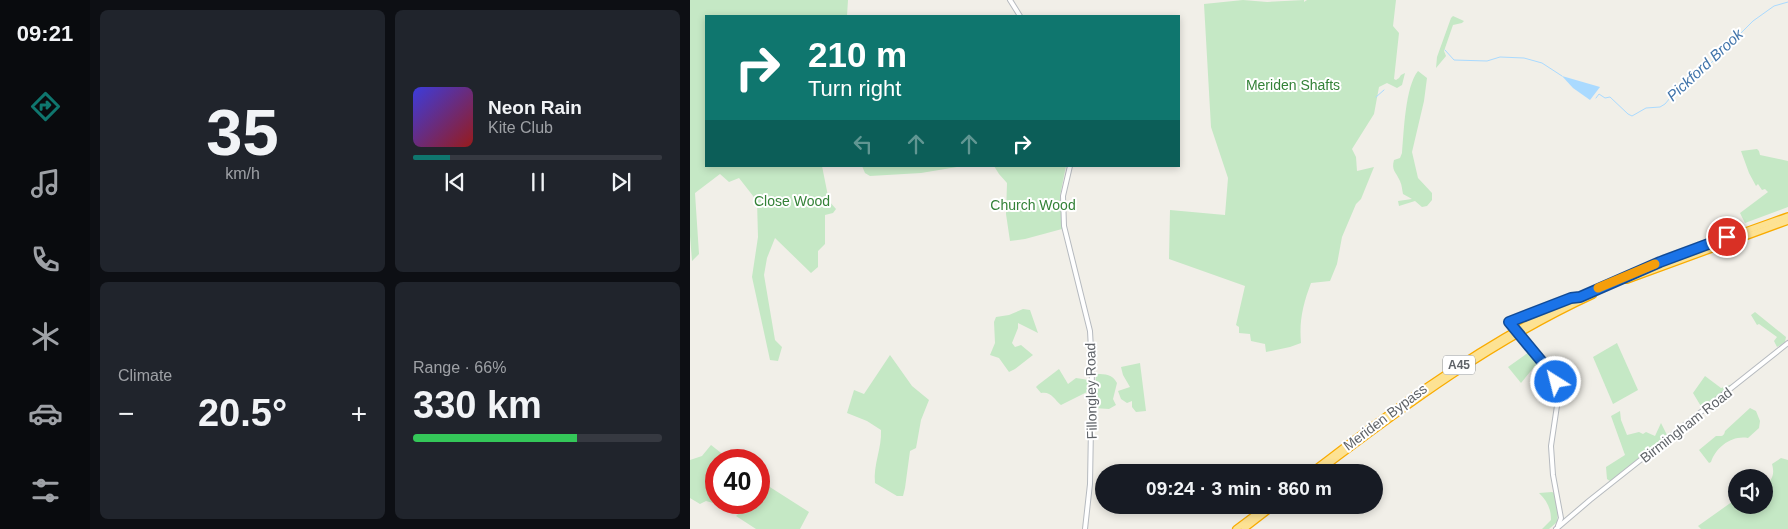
<!DOCTYPE html>
<meta charset="utf-8">
<style>
body{margin:0;font-family:Helvetica,sans-serif;background:#20242c;color:#f1f3f6;height:100vh;display:flex;flex-direction:column;font-size:19px;white-space:nowrap}
*{box-sizing:border-box;margin:0}
p{font-size:16px;color:#9ea1a6}
.icon{flex:none;width:28px;height:28px;fill:none;stroke:currentColor;stroke-width:2;stroke-linecap:round;stroke-linejoin:round}
.map{position:relative;flex:1;overflow:hidden}
.panel{display:flex;flex-direction:column;gap:10px;padding:10px;background:#0d0f14;width:600px}
.panel>*{flex:none}
.banner{position:absolute;left:15px;top:15px;width:475px;height:152px;border-radius:0px;box-shadow:0 2px 8px #0003;background:#0f766e;color:#fff;overflow:hidden}
.controls{position:absolute;left:1038px;top:469px;display:grid;gap:10px}
.controls a{display:grid;place-items:center;width:45px;height:45px;border-radius:50%;background:#171b24;box-shadow:0 2px 8px #0003;font-size:25px}
.speed{position:absolute;left:15px;top:449px;display:flex;gap:10px;font-size:25px;font-weight:700;text-align:center}
.speed>*{display:grid;place-content:center;width:65px;height:65px;border-radius:50%;background:#171b24;box-shadow:0 2px 8px #0003;line-height:1}
.speed .limit{border:8px solid #d22;background:#fff;color:#111}
.pin{position:absolute;display:grid;place-items:center;width:42px;height:42px;color:#fff;margin:-21px;border:2px solid #fff;border-radius:50%;box-shadow:0 1px 5px #0007}
.me{position:absolute;width:55px;margin:-28px;rotate:324deg;stroke-linejoin:round;filter:drop-shadow(0 0 4px #0008)}
.turn{display:flex;align-items:center;gap:18px;height:105px;padding:0 20px;font-size:22px}
.turn .icon{width:65px;height:65px;stroke-width:2.5}
.turn b{display:block;font-size:35px;line-height:42px}
.lanes{display:flex;align-items:center;height:48px;padding:0 20px;background:#0003;justify-content:center;gap:25px;direction:ltr}
.lanes .off{opacity:.35}
.big{font-size:38px;font-weight:600;line-height:1.1}
.panel .card{flex:1;display:flex;flex-direction:column;justify-content:center;gap:8px;min-width:0;padding:0 18px;border-radius:8px;background:#20242c}
.panel .dial{align-items:center;gap:0}
.dial b{font-size:65px;line-height:1}
.song{display:flex;align-items:center;gap:15px}
.cover{width:60px;height:60px;border-radius:8px;background:linear-gradient(135deg,hsl(240 70% 55%),hsl(0 70% 35%))}
.played{height:5px;border-radius:2px;background:linear-gradient(90deg,#0f766e 15%,#363941 15%)}
.keys{display:flex;justify-content:space-around;direction:ltr}
.heat{display:flex;justify-content:space-between;align-items:center;font-size:28px;direction:ltr}
.charge{height:8px;border-radius:4px;background:linear-gradient(90deg,#34c759 66%,#363941 0)}
.panel .tiles{flex:1;display:grid;gap:10px;grid-template-columns:repeat(2,1fr)}
.trip{position:absolute;left:405px;top:464px;width:288px;height:50px;border-radius:25px;background:#171b24;box-shadow:0 2px 8px #0003;font-weight:600;line-height:50px;text-align:center}
main{display:flex;flex:1;min-height:0}
.dock{display:flex;flex-direction:column;width:90px;justify-content:space-around;align-items:center;background:#090b0e;color:#9ea1a6}
.dock .icon{width:35px;height:35px}
.dock .on{color:#0f766e}
.dock b{font-size:22px;color:#f1f3f6}
.map>svg:first-child{display:block}
</style>
<main>
<nav class="dock">
<b>09:21</b>
<svg class="icon on" aria-label="directions" viewBox="0 0 24 24"><path d="M12 3l9 9-9 9-9-9zM9 14v-3h6M13 9l2 2-2 2"/></svg>
<svg class="icon" aria-label="music" viewBox="0 0 24 24"><path d="M9 18V5l10-2v13"/><circle cx="6" cy="18" r="3"/><circle cx="16" cy="16" r="3"/></svg>
<svg class="icon" aria-label="phone" viewBox="0 0 24 24"><path d="M5 4h4l2 5-3 2q2 4 5 5l2-3 5 2v4C11 20 4 13 5 4z"/></svg>
<svg class="icon" aria-label="climate" viewBox="0 0 24 24"><path d="M12 3v18M4 7l16 10M4 17L20 7"/></svg>
<svg class="icon" aria-label="car" viewBox="0 0 24 24"><path d="M5 17H2v-5l4-1 3-4h7l3 4 3 1v5h-3M9 17h6M6 11h13"/><circle cx="7" cy="17" r="2"/><circle cx="17" cy="17" r="2"/></svg>
<svg class="icon" aria-label="filters" viewBox="0 0 24 24"><path d="M4 7h16M4 17h16"/><circle cx="9" cy="7" r="2"/><circle cx="15" cy="17" r="2"/></svg>
</nav>
<section class="panel">
<div class="tiles">
<div class="card dial"><b>35</b><p>km/h</p></div>
<div class="card">
<div class="song"><i class="cover"></i><div><b>Neon Rain</b><p>Kite Club</p></div></div>
<div class="played"></div>
<div class="keys"><svg class="icon" aria-label="previous" viewBox="0 0 24 24"><path d="M18 5L8 12l10 7zM5 5v14"/></svg><svg class="icon" aria-label="pause" viewBox="0 0 24 24"><path d="M8 5v14M16 5v14"/></svg><svg class="icon" aria-label="next" viewBox="0 0 24 24"><path d="M6 5l10 7-10 7zM19 5v14"/></svg></div>
</div>
<div class="card"><p>Climate</p>
<div class="heat"><a>−</a><b class="big">20.5°</b><a>+</a></div>
</div>
<div class="card"><p>Range · 66%</p><b class="big">330 km</b><div class="charge"></div></div>
</div>
</section>
<div class="map">
<svg width="1098" height="529" viewBox="0 0 1098 529">
<rect width="100%" height="100%" fill="#f1efe8"/>
<g fill="#c5e8c5">
<polygon points="0,0 158,0 157,16 16,16 16,166 132,166 139,201 146,209 143,213 135,215 135,244 128,251 128,267 121,273 85,238 77,258 74,275 85,340 92,347 88,361 80,360 62,277 68,237 67,201 49,178 39,182 30,174 5,193 9,254 2,261 0,236"/>
<path d="M553,0L577,2L614,0V2L617,0H706L703,26L709,33L704,79L706,80L709,78L711,75L715,73L712,85L707,88L697,83L689,87L684,114L662,149L666,157L667,171L684,167L671,199L666,204L652,237L647,264L640,281L621,283C613,304 609,321 611,343L600,347L576,352L575,344L561,341L560,334L549,333V327L546,325L555,286L479,259L480,210L535,215L538,178L521,127L514,4Z"/>
<polygon points="763,16 774,21 772,23 763,25 754,51 756,56 746,68 747,57 761,18"/>
<path d="M728,71L737,78L734,101L722,152L728,178L742,193V200L737,206L732,207L725,201L709,206L708,201L722,199L713,194C712,190 712,185 710,181C706,172 701,170 704,160L710,158L712,153C714,132 715,87 728,71Z"/>
<polygon points="1067,149 1069,151 1070,155 1098,161 1098,207 1055,223 1050,213 1078,192 1075,189 1072,190 1068,184 1066,186 1059,173 1051,151"/>
<polygon points="172,166 273,166 231,173 180,176 175,173"/>
<polygon points="304,166 376,166 370,196 372,229 335,239 320,241 316,214 317,183 309,174"/>
<polygon points="333,309 340,310 348,333 328,323 328,328 322,343 325,347 331,345 343,355 325,369 319,372 309,358 300,355 305,343 304,322 306,317 319,315"/>
<polygon points="1065,312 1096,337 1095,342 1087,347 1084,341 1087,337 1069,324 1067,325 1061,315"/>
<polygon points="927,343 948,390 923,404 903,357"/>
<path d="M839,352C849,363 862,373 865,387L845,366L831,383L818,367Z"/>
<path d="M200,355L222,386L239,400L231,420L226,448L220,451L215,488L213,496H207L185,483C183,465 192,448 191,430L177,421L157,413L164,390L174,394Z"/>
<polygon points="450,363 456,411 446,412 442,407 442,401 437,403 431,399 428,391 440,387 433,375 431,367"/>
<path d="M369,369L378,384L386,378L399,380V391L371,405C364,399 361,391 351,393L346,387L348,385Z"/>
<path d="M406,374C416,374 422,374 427,383L423,399L426,405L419,409L404,408Z"/>
<polygon points="1015,376 1031,388 1046,383 1012,408 1003,393"/>
<path d="M1060,408L1066,411L1070,421L1069,428L1058,438C1042,435 1026,447 1021,462L1019,463L1009,450L1026,436C1031,436 1034,437 1035,431Z"/>
<polygon points="930,411 931,420 937,435 949,432 953,434 956,432 965,436 971,423 977,435 920,481 917,479 916,467 935,455 921,416"/>
<polygon points="21,445 40,460 26,460 26,502 38,503 34,506 16,501 10,504 0,498 0,460 12,456"/>
<path d="M1091,458L1098,460V529H1011L1008,526L1046,499V505H1074V487C1082,480 1085,475 1082,464Z"/>
<polygon points="69,480 119,512 110,529 66,529 46,516 55,508 52,503 69,502"/>
<path d="M862,492L864,493L868,513L867,522L859,529H852L861,520C861,508 857,501 849,493Z"/>
</g>
<polygon fill="#aadaff" points="872,76 910,87 900,100 883,88"/>
<g fill="none" stroke-linecap="round" stroke-linejoin="round">
<g stroke="#aadaff" stroke-width="1">
<polyline points="755,50 764,60 797,61 810,57 834,58 852,63 872,76"/>
<polyline points="686,97 694,90"/>
<polyline points="906,98 909,94 915,98 920,97 938,114 942,116 956,108 970,107 975,104 995,80 1018,66 1063,21 1084,6 1098,2"/>
</g>
<g stroke="#b6babf" stroke-width="6">
<g id="secondary">
<polyline points="320,0 330,16"/>
<polyline points="380,166 373,196 374,226 400,331 402,368 400,484 395,529"/>
<polyline points="830,337 858,369 867,385 868,399 861,446 863,475 871,518 868,526"/>
<polyline points="866,529 900,500 1098,343"/>
</g>
</g>
<g stroke="#f9ab00" stroke-width="8">
<g id="highway">
<polyline points="937,280 1098,221"/>
<polyline points="819,322 873,301"/>
<path d="M621,472C693,418 763,364 843,321C924,277 1011,247 1098,216"/>
<path d="M628,472C715,406 803,341 903,295"/>
<polyline points="546,529 578,505"/>
<polyline points="554,529 585,505"/>
</g>
</g>
<use href="#secondary" stroke="#fff" stroke-width="4"/>
<use href="#highway" stroke="#fde293" stroke-width="5.5"/>
<g stroke="#b6babf" stroke-width="6" stroke-linecap="butt">
<polyline id="secondary-bridge" points="822,326 830,337"/>
</g>
<use href="#secondary-bridge" stroke="#fff" stroke-width="4"/>
</g>
<g fill="none" stroke-linecap="round" stroke-linejoin="round">
<g stroke="#114b97" stroke-width="12">
<polyline id="route" points="866,382 858,369 819,322 881,298 890,297 970,262 1037,237"/>
</g>
<use href="#route" stroke="#1a73e8" stroke-width="9"/>
<polyline stroke="#f59e0b" stroke-width="9" points="908,288 965,264"/>
</g>
<g text-anchor="middle" stroke-width="4" stroke-linejoin="round" paint-order="stroke">
<rect fill="#fff" stroke="#8f9295" stroke-width="1" x="753" y="355.5" width="32" height="19" rx="4"/>
<g font-size="12" font-weight="bold" fill="#5f6368">
<text x="769" y="369">A45</text>
</g>
<g font-size="14" fill="#348238" stroke="#fff">
<text x="603" y="90">Meriden Shafts</text>
<text x="102" y="206">Close Wood</text>
<text x="343" y="210">Church Wood</text>
</g>
<g font-size="14" fill="#5f6368" stroke="#fff">
<text transform="translate(401 391) rotate(-91)" y="5">Fillongley Road</text>
<text transform="translate(695 417) rotate(-37)" y="5">Meriden Bypass</text>
<text transform="translate(996 425) rotate(-38)" y="5">Birmingham Road</text>
</g>
<g font-size="15" font-style="italic" fill="#4174aa" stroke="#fff">
<text transform="translate(1015 65) rotate(-43)" y="5">Pickford Brook</text>
</g>
</g>
</svg>
<div class="controls">
<a><svg class="icon" aria-label="sound" viewBox="0 0 24 24"><path d="M4 9h4l5-4v14l-5-4H4zM17 9q2 3 0 6"/></svg></a>
</div>
<div class="speed"><div class="limit">40</div></div>
<div class="pin" style="left:1037px;top:237px;background:#d93025"><svg class="icon" aria-label="arrive" viewBox="0 0 24 24"><path d="M6 21V4h12l-3 4 3 4H6"/></svg></div>
<svg class="me" style="left:866px;top:382px" viewBox="-20 -20 40 40"><circle r="17" fill="#1a73e8" stroke="#fff" stroke-width="3"/><path d="M0-11L8 9 0 5-8 9z" fill="#fff"/></svg>
<div class="trip">09:24 · 3 min · 860 m</div>
<div class="banner">
<div class="turn"><svg class="icon" aria-label="right" viewBox="0 0 24 24"><path d="M7 20v-9h11M14 6l5 5-5 5"/></svg><div><b>210 m</b>Turn right</div></div>
<div class="lanes"><svg class="icon off" aria-label="left" viewBox="0 0 24 24"><path d="M17 20v-9H6M10 6l-5 5 5 5"/></svg><svg class="icon off" aria-label="ahead" viewBox="0 0 24 24"><path d="M12 20V5M6 11l6-6 6 6"/></svg><svg class="icon off" aria-label="ahead" viewBox="0 0 24 24"><path d="M12 20V5M6 11l6-6 6 6"/></svg><svg class="icon" aria-label="right" viewBox="0 0 24 24"><path d="M7 20v-9h11M14 6l5 5-5 5"/></svg></div>
</div>
</div>
</main>
